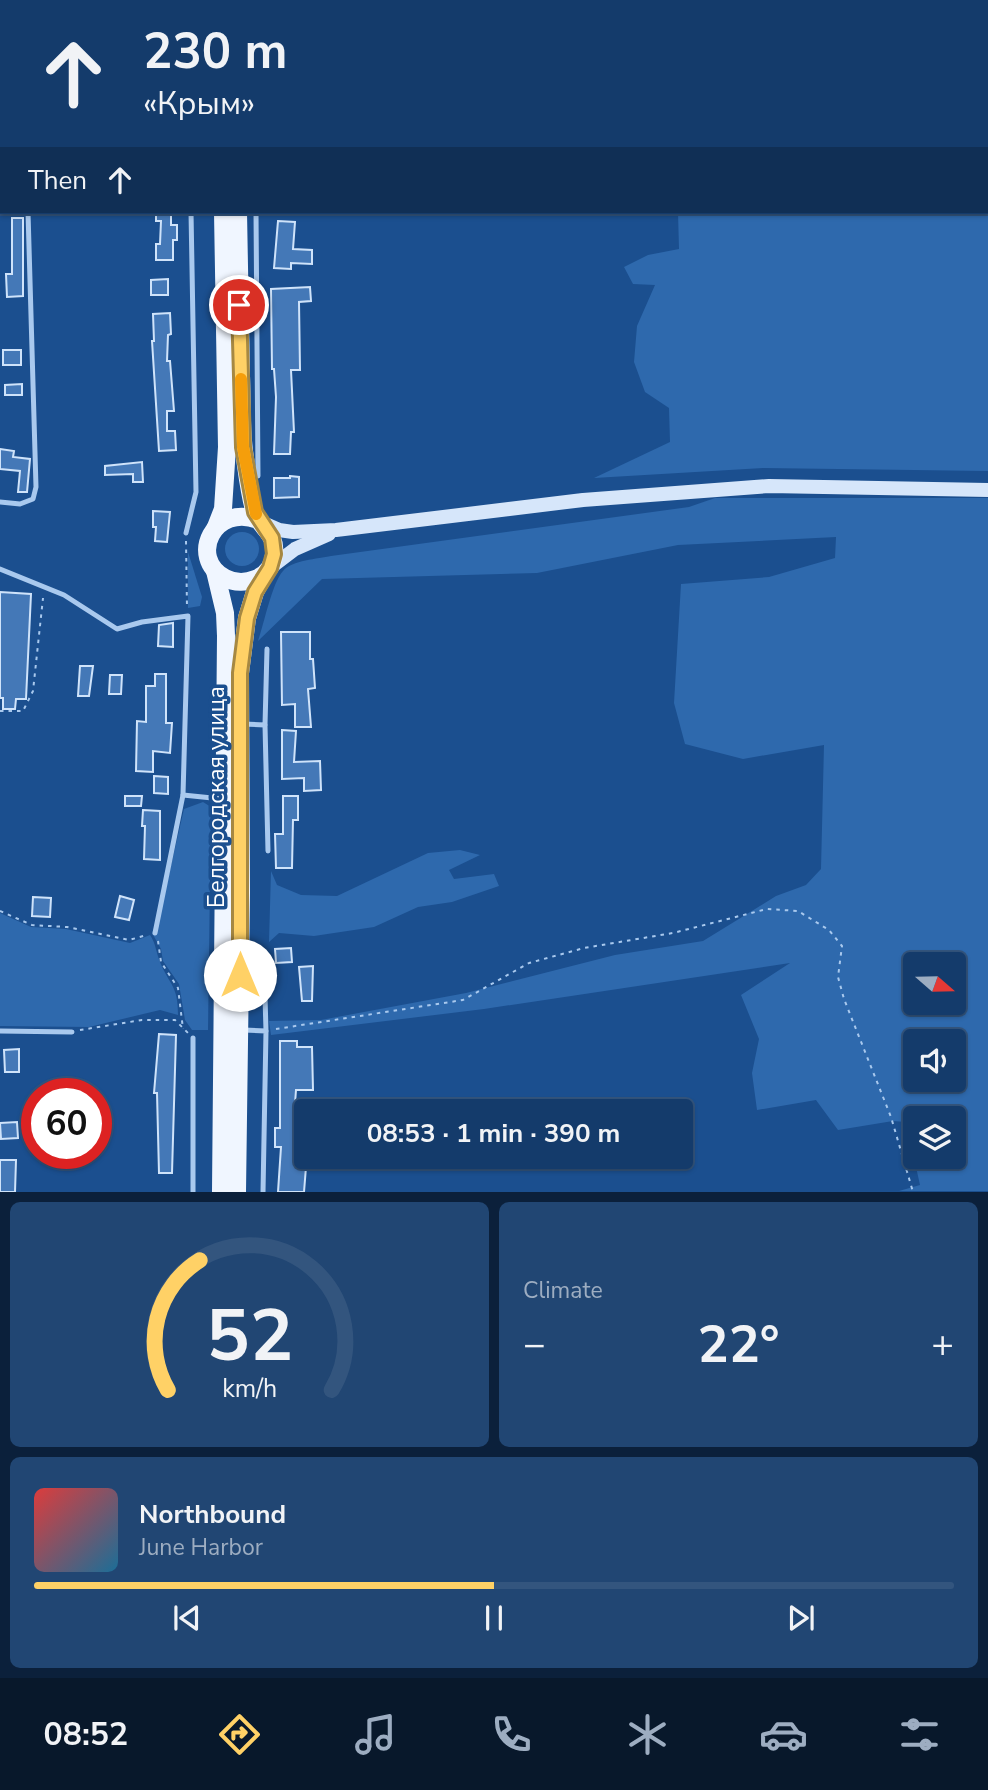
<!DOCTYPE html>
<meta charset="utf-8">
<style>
body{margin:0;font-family:"Nunito Sans",sans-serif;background:#214673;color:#f1f3f6;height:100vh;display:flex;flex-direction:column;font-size:26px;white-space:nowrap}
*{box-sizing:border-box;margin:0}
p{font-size:23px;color:#9dadc1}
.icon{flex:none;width:38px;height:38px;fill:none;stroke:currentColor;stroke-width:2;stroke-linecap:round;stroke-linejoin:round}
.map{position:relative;height:1192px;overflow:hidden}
.drawer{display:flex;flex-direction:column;gap:10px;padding:10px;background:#0b203b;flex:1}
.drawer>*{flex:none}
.guide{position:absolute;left:0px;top:0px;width:989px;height:214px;box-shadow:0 2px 5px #0004,0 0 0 2px #33557e;background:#143b6b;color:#f1f3f6;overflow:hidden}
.needle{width:46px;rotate:110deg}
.tools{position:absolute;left:903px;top:952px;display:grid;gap:14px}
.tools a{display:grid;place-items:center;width:63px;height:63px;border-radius:7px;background:#143b6b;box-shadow:0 2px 5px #0004,0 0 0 2px #33557e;font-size:35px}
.speed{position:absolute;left:21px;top:1078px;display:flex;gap:14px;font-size:35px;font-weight:700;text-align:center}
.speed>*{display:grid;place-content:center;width:91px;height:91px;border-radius:50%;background:#143b6b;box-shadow:0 2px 5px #0004,0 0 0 2px #33557e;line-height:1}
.speed .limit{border:10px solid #d22;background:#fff;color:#111}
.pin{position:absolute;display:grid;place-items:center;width:60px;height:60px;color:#fff;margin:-30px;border:4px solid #fff;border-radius:50%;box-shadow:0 2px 7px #0007}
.me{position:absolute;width:77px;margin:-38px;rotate:0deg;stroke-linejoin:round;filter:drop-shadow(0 0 5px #0008)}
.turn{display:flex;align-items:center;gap:24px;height:147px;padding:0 28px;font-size:32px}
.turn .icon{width:91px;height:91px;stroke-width:2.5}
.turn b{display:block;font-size:49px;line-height:60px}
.then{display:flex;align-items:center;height:66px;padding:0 28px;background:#0003;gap:14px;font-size:26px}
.big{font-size:52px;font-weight:700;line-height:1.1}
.drawer .tile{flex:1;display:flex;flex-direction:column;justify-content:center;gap:10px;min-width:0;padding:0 24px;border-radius:10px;background:#214673}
.drawer .dial{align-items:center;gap:0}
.dial svg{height:182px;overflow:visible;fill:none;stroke:#33557e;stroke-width:7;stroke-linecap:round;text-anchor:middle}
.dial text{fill:#f1f3f6;stroke:none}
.song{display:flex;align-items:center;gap:21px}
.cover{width:84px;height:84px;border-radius:10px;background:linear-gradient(135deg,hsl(0 70% 55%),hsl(200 70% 35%))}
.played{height:7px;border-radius:4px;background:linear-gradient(90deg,#ffd166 50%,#33557e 50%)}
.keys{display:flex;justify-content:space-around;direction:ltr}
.heat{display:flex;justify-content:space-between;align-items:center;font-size:38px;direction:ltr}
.drawer .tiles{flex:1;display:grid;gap:10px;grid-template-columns:1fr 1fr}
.tile:last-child{grid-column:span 2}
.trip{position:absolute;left:294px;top:1099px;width:399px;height:70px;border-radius:7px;background:#143b6b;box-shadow:0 2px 5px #0004,0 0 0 2px #33557e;font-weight:700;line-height:70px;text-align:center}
.menu{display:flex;height:112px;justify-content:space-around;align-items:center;background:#08182b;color:#9dadc1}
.menu .icon{width:49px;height:49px}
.menu .on{color:#ffd166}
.menu b{font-size:32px;color:#f1f3f6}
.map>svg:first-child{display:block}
</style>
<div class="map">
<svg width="988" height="1192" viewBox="0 0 988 1192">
<rect width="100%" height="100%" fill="#1b4f8f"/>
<g fill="#2e69ad" fill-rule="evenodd">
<polygon points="701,0 988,0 988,471 763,468 594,478 670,442 669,408 645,392 634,362 637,326 655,285 633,284 624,267 648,255 679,249 678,212 987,212 987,2"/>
<path d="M715,498H988V1191H899L920,1185L906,1122L893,1121L838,1130L816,1100L757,1110L752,1073L759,1039L741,995L790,963L484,1009L271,1035L269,1021L321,1020L466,993L615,955L703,941L776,896L806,885L821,869L824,745L743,759L685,744L674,703L681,584L769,577L835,558L836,537L678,545L537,573L322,579L258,641C264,624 272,583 283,571C292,560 318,559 331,556L689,507ZM915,964H954V1003H915ZM915,1041H954V1080H915ZM954,1118V1157H915V1118Z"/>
<circle cx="242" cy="549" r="17"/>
<polygon points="188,552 202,597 200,606 188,608"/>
<polygon points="203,802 211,807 208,1030 192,1030 185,1020 179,984 163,961 161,949 152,933 161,909 184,809"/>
<polygon points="460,850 480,855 449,870 454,879 494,874 499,886 452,902 418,907 374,927 314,936 279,933 269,942 271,871 277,885 301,895 337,896 428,853"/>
<path d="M0,913L31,927L66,929L130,943L150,935C156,944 156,952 160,962C170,986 178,985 178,1015L160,1010L89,1027L0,1026Z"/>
</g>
<g fill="#4478b7" stroke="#cfe3fa" stroke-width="2">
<polygon points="156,212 171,212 171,225 177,225 177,240 173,240 173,260 156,260 156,244 160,244 161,221 156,221"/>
<polygon points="12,218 23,218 23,296 7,297 6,274 12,274"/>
<polygon points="278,221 295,222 293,249 312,250 312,264 291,263 291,269 274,268"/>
<polygon points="168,279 168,295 151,295 151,280"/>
<polygon points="310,287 311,301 299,302 300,370 291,370 294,432 291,432 290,454 274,454 276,397 274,369 272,369 271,289"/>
<polygon points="170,313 171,334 168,335 167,361 170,361 174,411 167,411 167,431 175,431 176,450 159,451 152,341 154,341 153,314"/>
<rect x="3" y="350" width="18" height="15"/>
<polygon points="22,384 22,395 5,395 5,385"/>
<polygon points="0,449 14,451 13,457 30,459 27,492 18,492 20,471 0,469"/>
<polygon points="142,462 143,482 133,482 133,474 105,475 105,466"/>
<polygon points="290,476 299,477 299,497 274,498 274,478 290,478"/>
<polygon points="153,511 170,512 167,542 155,541 156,527 153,527"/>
<polygon points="0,592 31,594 26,699 16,699 15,709 3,709 3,698 0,698"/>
<polygon points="173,623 173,647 158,646 159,625"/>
<polygon points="281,632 310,632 310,659 313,659 315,688 308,689 311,727 295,727 295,704 282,705"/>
<polygon points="80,666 93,666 89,696 78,696"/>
<polygon points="155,674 166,674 166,723 172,723 170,753 153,751 153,772 136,771 137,721 146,722 146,686 155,686"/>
<polygon points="110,675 122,675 121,694 109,694"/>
<polygon points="282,730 296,731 294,762 320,761 321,790 304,791 304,778 282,779"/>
<polygon points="154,776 168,777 168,794 154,793"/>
<polygon points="125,796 142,796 141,806 125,806"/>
<polygon points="283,796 298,796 298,820 293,820 292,868 276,868 275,834 283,834"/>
<polygon points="143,810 160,811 160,860 144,859 145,826 142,826"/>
<polygon points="120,896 134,900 129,920 115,917"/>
<polygon points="33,897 51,898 50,917 32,916"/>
<polygon points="291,948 292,962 276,963 275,949"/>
<polygon points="313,966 312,1001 302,1001 299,967"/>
<polygon points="159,1034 176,1035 172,1173 159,1173 157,1093 154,1093"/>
<polygon points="280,1041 297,1041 297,1047 312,1047 313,1090 296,1090 294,1117 295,1160 297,1161 296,1166 306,1167 304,1192 278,1192 281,1147 275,1147 275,1128 280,1128"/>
<polygon points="19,1049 19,1072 5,1072 4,1050"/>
<polygon points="17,1122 18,1138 1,1139 0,1123"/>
<polygon points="0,1160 16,1160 15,1192 0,1192"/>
</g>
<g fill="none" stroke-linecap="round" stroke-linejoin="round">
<g stroke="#a9c9ee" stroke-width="2" stroke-dasharray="3.5 5" stroke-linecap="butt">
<polyline points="186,541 187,608"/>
<polyline points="0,711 23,711 33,691 43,598"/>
<polyline points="0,911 32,925 67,927 129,940 147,935"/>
<polyline points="158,941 161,962 178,988 183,1029"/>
<polyline points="276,1029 463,1000 529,963 584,948 673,933 767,909 798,911 829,930 842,946 838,977 844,999 891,1117 913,1192"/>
<polyline points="80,1030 142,1020 175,1020 188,1033"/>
</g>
<g stroke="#a9c9ee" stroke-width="5">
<polyline points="186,0 187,2"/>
<polyline points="252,0 252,2"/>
<polyline points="17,2 17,0"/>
<polyline points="256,212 258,476"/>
<polyline points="0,502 20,504 33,499 36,487 28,212"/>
<polyline points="186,533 196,492 191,212"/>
<polyline points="0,569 64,595 117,629 142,622 188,616 183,795"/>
<polyline points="243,724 265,725 267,649"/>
<polyline points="265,725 268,851"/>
<polyline points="155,933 183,795 222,799"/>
<polyline points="264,962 266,1031"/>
<polyline points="244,1030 266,1031 263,1192"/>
<polyline points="0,1031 72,1032"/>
<polyline points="193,1192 193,1038"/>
</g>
<polyline stroke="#a9c9ee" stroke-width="7" points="0,154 2,154"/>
<g stroke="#d6e6fa" stroke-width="14">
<polyline points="263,523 279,530 293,532 336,530 583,500 769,486 988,490"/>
<polyline points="270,568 295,549 329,534"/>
</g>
<g stroke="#f0f6ff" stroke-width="18">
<polyline points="218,0 218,2"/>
<polyline points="235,0 235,2"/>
<path d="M238,212C239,267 240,321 241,376C242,401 241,426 244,451C247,471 249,494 255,513C261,529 277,533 274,555C272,578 244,588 225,578C187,557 215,503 258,520"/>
<polyline points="216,527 223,509 227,447 223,212"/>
<polyline points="215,571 225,613 226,636 221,1192"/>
<polyline points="237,1192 241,893 240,673 247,618 255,592 265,574"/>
</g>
</g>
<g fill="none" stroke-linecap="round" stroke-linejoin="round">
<g stroke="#a68842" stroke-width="18">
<polyline id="route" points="239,305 243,447 255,512 272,538 274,554 270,568 255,592 247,618 240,673 240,975"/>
</g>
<use href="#route" stroke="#ffd166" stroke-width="12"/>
<polyline stroke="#f59e0b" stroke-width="12" points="241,379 243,447 256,514"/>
</g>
<g text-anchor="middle" stroke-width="7" stroke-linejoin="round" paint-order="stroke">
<g font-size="23" fill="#fff" stroke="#1b4f8f">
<text transform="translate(216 797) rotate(-90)" y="8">Белгородская улица</text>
</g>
</g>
</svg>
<div class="tools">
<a><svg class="needle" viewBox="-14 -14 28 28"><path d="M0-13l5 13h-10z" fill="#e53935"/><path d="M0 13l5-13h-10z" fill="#9dadc1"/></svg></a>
<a><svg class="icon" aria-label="sound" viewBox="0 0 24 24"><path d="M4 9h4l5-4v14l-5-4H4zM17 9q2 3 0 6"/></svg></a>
<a><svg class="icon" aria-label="layers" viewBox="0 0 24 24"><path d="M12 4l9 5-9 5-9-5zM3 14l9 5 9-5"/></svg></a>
</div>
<div class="speed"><div class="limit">60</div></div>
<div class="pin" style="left:239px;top:305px;background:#d93025"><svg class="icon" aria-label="arrive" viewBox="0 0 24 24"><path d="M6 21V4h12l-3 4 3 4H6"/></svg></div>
<svg class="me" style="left:240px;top:975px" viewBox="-20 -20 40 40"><circle r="19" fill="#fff"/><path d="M0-13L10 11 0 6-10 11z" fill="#ffd166"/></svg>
<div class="trip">08:53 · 1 min · 390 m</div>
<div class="guide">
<div class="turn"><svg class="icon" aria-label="ahead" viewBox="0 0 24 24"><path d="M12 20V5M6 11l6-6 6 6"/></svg><div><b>230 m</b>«Крым»</div></div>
<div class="then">Then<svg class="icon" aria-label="ahead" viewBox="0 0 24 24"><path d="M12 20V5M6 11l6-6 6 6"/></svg></div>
</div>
</div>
<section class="drawer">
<div class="tiles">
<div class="tile dial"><svg viewBox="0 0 100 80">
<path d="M14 69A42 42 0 1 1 86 69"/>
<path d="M14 69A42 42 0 0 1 28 12" stroke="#ffd166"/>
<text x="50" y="56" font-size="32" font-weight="700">52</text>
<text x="50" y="72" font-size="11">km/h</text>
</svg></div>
<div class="tile"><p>Climate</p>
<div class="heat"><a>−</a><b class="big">22°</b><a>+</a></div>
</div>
<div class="tile">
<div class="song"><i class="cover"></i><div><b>Northbound</b><p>June Harbor</p></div></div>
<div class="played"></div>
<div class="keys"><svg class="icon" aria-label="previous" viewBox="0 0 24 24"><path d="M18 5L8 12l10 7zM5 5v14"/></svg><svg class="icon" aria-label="pause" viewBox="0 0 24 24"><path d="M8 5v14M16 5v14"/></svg><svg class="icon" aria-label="next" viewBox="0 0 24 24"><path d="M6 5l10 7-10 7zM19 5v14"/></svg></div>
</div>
</div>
</section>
<nav class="menu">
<b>08:52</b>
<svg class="icon on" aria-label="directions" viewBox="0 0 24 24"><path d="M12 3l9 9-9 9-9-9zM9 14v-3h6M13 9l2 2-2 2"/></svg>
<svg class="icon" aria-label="music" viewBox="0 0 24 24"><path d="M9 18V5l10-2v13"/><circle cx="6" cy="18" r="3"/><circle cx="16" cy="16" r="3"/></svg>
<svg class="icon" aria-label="phone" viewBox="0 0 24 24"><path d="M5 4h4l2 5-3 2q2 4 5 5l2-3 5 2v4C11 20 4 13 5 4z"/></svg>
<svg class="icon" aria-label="climate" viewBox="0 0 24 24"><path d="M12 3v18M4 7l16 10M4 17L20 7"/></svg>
<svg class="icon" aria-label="car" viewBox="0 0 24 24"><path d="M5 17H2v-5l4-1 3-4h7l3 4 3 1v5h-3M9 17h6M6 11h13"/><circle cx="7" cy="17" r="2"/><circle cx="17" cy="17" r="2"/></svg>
<svg class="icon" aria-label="filters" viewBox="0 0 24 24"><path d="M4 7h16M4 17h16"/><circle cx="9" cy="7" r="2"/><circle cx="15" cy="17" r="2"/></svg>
</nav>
